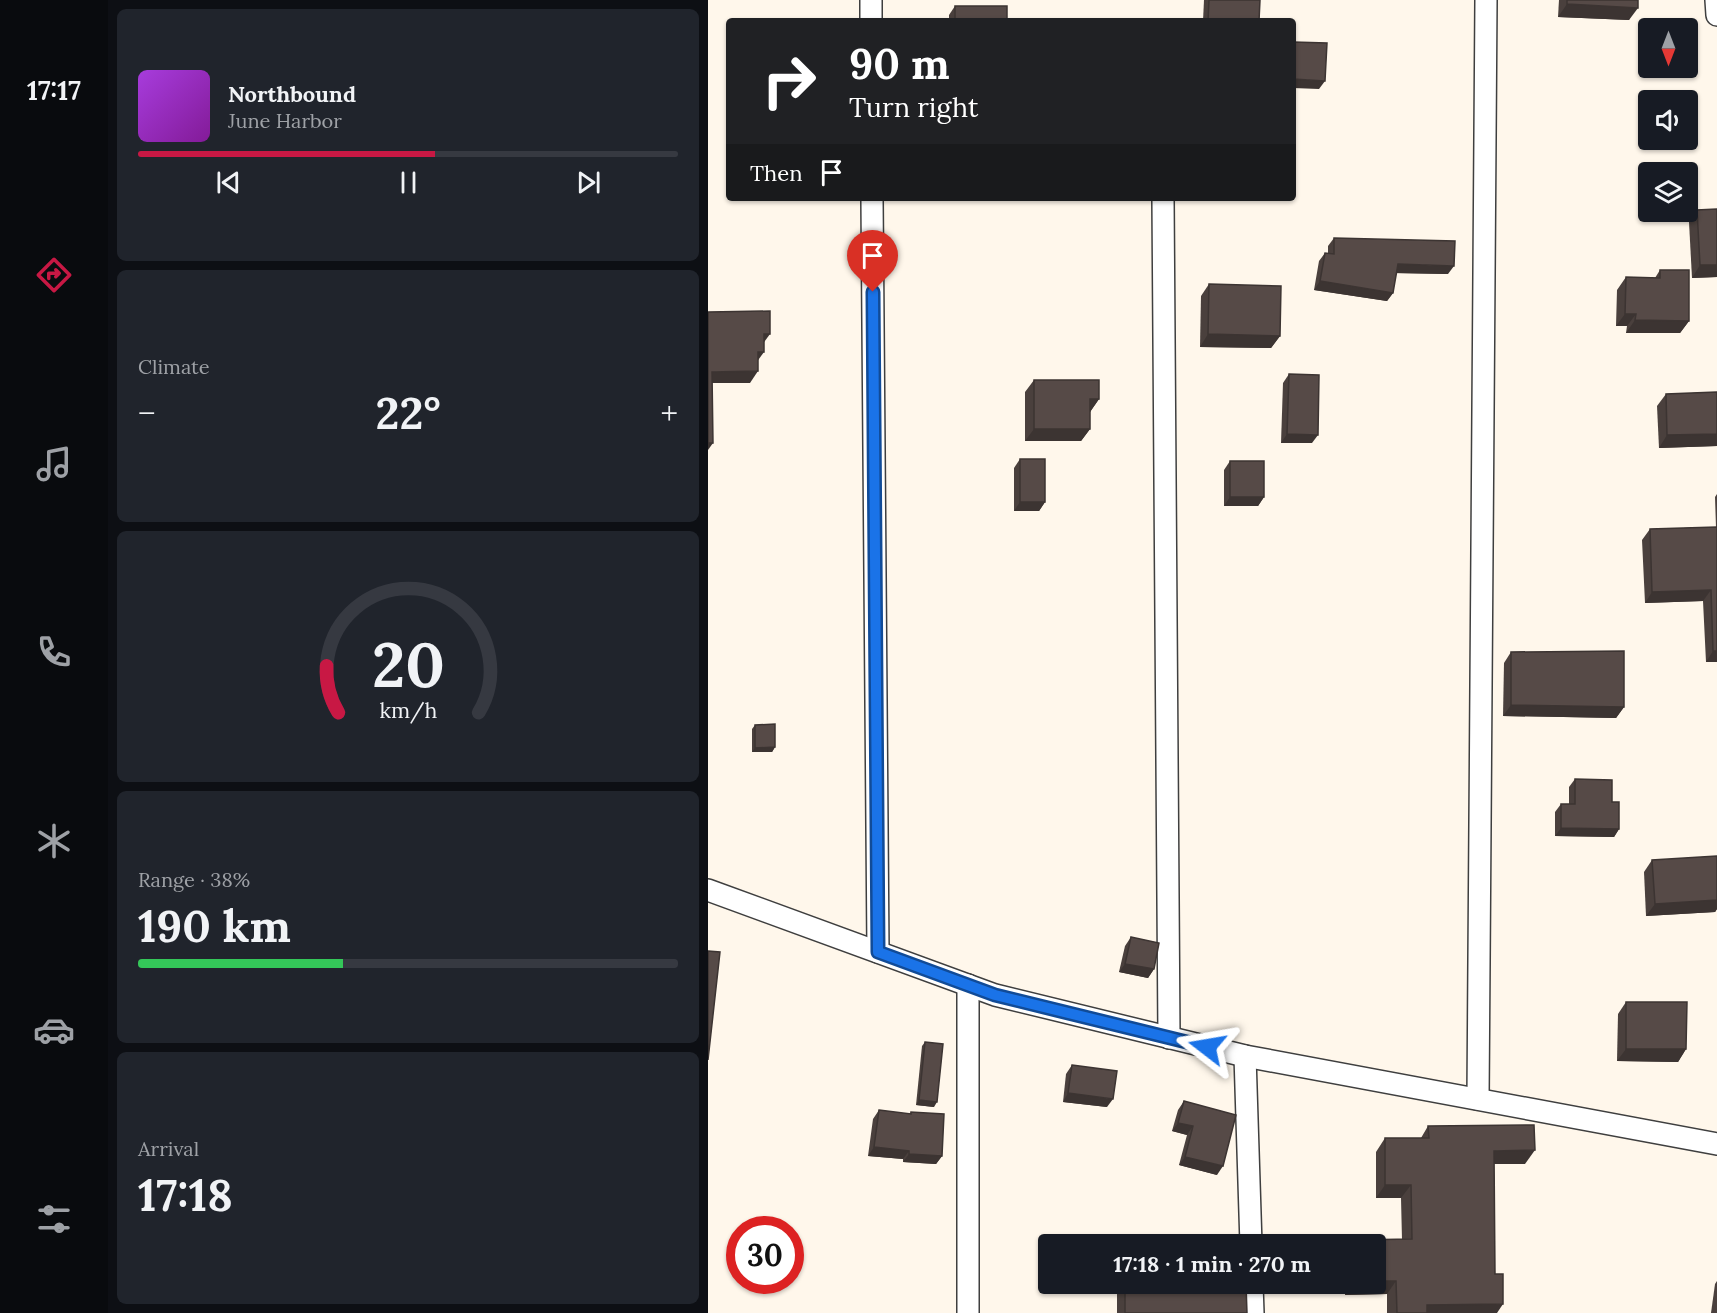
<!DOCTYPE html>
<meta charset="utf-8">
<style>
body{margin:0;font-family:Lora,serif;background:#20242c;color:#f1f3f6;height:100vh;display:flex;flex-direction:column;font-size:22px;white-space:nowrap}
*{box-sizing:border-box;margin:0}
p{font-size:20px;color:#9ea1a6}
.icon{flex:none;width:33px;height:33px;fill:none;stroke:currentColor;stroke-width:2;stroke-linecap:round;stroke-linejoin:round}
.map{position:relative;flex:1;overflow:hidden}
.side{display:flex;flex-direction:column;gap:9px;padding:9px;background:#0d0f14;width:600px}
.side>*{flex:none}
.top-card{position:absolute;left:18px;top:18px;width:570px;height:183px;border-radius:6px;box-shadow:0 2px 4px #0004;background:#202124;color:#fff;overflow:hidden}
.needle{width:39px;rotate:180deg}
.fabs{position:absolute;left:930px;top:18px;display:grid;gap:12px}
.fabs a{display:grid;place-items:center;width:60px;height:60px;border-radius:6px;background:#171b24;box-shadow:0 2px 4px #0004;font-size:30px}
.speed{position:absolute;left:18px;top:1216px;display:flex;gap:12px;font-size:30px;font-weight:700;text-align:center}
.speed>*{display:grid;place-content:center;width:78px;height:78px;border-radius:50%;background:#171b24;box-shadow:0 2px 4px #0004;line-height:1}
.speed .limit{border:9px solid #d22;background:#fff;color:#111}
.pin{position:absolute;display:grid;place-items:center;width:51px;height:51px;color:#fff;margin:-62px -26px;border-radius:50% 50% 50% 0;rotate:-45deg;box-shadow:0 0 6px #0007}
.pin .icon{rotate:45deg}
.me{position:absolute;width:66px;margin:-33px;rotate:284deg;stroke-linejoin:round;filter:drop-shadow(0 0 4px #0008)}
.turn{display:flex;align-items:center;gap:21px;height:126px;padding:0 24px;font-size:27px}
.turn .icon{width:78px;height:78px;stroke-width:2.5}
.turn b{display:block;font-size:42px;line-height:51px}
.then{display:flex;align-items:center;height:57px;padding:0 24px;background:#0003;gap:12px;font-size:22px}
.big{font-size:45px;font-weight:800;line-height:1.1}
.side .card{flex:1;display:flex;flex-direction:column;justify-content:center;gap:9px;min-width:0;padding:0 21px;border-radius:9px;background:#20242c}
.side .dial{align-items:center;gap:0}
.dial svg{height:156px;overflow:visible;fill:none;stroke:#363941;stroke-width:7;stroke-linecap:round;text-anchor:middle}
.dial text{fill:#f1f3f6;stroke:none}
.song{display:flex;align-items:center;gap:18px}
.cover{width:72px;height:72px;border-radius:9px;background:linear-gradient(135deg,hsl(280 70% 55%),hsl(290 70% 35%))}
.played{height:6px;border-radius:3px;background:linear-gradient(90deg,#c81844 55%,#363941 55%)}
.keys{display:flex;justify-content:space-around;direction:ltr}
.heat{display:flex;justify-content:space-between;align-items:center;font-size:33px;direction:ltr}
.charge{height:9px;border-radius:4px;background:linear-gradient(90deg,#34c759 38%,#363941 0)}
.trip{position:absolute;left:330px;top:1234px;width:348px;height:60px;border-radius:6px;background:#171b24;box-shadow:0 2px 4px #0004;font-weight:800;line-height:60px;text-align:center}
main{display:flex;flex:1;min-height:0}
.tab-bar{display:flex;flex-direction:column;width:108px;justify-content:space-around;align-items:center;background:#090b0e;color:#9ea1a6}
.tab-bar .icon{width:42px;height:42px}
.tab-bar .selected{color:#c81844}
.tab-bar b{font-size:27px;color:#f1f3f6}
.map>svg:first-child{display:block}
</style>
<main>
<nav class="tab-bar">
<b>17:17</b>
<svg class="icon selected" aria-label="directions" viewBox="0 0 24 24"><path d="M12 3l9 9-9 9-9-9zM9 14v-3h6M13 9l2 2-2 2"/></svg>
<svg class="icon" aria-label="music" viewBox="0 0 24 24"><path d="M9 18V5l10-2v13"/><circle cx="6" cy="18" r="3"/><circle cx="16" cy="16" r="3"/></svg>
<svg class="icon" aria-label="phone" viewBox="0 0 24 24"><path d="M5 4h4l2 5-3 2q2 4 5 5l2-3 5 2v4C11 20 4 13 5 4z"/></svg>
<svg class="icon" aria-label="climate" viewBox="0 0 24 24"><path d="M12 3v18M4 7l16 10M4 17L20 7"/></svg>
<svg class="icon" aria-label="car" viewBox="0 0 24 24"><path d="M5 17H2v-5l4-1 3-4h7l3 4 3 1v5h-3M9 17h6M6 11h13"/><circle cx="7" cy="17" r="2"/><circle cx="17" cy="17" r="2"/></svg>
<svg class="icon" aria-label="filters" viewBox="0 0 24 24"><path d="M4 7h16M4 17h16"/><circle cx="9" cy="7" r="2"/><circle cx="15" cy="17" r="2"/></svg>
</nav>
<section class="side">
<div class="card">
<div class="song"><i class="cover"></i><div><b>Northbound</b><p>June Harbor</p></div></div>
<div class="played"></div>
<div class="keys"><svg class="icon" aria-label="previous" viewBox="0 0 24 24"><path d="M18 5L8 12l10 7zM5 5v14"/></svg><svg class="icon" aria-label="pause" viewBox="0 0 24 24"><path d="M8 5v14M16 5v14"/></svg><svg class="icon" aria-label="next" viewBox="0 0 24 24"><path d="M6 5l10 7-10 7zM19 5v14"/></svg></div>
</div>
<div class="card"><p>Climate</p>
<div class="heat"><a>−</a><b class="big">22°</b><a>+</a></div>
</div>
<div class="card dial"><svg viewBox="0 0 100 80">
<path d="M14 69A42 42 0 1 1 86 69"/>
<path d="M14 69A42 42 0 0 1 8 45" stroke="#c81844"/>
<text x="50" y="56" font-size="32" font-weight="700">20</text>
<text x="50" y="72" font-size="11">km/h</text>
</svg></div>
<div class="card"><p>Range · 38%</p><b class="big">190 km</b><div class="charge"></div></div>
<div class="card"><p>Arrival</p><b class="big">17:18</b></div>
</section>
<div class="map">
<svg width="1009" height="1313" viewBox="0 0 1009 1313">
<rect width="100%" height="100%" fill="#fff7eb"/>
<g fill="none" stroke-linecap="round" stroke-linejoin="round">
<g stroke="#3f3f3f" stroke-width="24">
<g id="minor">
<polyline points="163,0 163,21"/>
<polyline points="1008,0 1009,15"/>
<polyline points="164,198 170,952"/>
<polyline points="455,198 461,1038"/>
<polyline points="0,890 287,995 537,1056 1009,1144"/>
<polyline points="260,985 260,1313"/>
<polyline points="537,1056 543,1245"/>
<polyline points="770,1099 778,0"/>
<polyline points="544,1284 545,1313"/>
</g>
</g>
<use href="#minor" stroke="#fff" stroke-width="21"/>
</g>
<g fill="#4a403d">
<polygon points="496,0 552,0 551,21 495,21"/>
<polygon points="851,0 930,0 921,20 850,17"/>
<polygon points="247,6 299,21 241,21 241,15"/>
<polygon points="1009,209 1009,277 984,278 981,222 989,210"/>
<polygon points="626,238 740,274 688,273 685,293 679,301 606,290 611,261 617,253 620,253 620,246"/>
<polygon points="952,270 981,321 972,333 918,333 919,326 908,326 909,290 918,277 947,278"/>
<polygon points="501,284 572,336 563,348 492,347 493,296"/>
<polygon points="581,374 604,443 573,443 575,383"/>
<polygon points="326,380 391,399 382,412 382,429 373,441 317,441 317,392"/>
<polygon points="1009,392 1009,446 951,448 949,406 958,394"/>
<polygon points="312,459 337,502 331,511 306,511 306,468"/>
<polygon points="522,461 556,497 550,506 516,506 516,470"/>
<polygon points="1009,494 1009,662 998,662 995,601 937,603 934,540 942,529 1008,527 1007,497"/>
<polygon points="803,652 916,707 908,718 795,716 796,663"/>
<polygon points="47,725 67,747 64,752 44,752 44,729"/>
<polygon points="867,779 904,802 911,829 906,837 847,836 847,812 853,804 861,804 861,787"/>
<polygon points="944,860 1009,900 1009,909 1007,912 938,916 936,872"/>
<polygon points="423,937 446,969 440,978 411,972 417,946"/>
<polygon points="918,1002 978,1049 970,1062 909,1061 910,1014"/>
<polygon points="217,1042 226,1107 208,1105 214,1046"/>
<polygon points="364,1065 399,1107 355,1102 358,1074"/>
<polygon points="476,1101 509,1175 471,1165 479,1135 464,1131 470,1110"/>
<polygon points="171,1110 201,1114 203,1112 234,1156 228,1164 195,1162 195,1159 160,1156 165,1119"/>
<polygon points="720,1126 817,1164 786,1164 787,1274 789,1313 679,1313 679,1294 637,1295 637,1284 668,1284 668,1245 643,1245 646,1240 694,1240 693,1198 668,1198 668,1152 677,1138 713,1138"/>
<polygon points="1009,1281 1009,1313 1003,1313 1007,1284"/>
<polygon points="409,1284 538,1284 539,1313 409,1313"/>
</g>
<g fill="#3c3432">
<polygon points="859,4 930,8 921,20 850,17"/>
<polygon points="585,79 617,81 611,89 585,88"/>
<polygon points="690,264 746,266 740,274 684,273"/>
<polygon points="992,265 1009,265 1009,277 984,278"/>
<polygon points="612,281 685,293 679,301 606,290"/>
<polygon points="917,314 928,314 919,326 908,326"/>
<polygon points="927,320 981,321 972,333 918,333"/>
<polygon points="56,334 62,334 54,345"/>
<polygon points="500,334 572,336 563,348 492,347"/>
<polygon points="50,352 56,352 48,363"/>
<polygon points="50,371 42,383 0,383 4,372"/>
<polygon points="382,399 391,399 382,412 373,412"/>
<polygon points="326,429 382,429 373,441 317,441"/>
<polygon points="579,434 610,435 604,443 573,443"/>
<polygon points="1009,434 1009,446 951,448 959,435"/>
<polygon points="0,443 5,443 0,450"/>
<polygon points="522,497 556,497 550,506 516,506"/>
<polygon points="312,502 337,502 331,511 306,511"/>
<polygon points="1003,590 995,601 937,603 944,592"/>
<polygon points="1005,651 1009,651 1009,662 998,662"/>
<polygon points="803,705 916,707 908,718 795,716"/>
<polygon points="67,747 64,752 44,752 47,748"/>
<polygon points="853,828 911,829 906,837 847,836"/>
<polygon points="1009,900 1009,909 1007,912 938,916 947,904"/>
<polygon points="417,964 446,969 440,978 411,972"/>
<polygon points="918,1049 978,1049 970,1062 909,1061"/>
<polygon points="360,1093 405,1099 399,1107 355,1102"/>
<polygon points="211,1100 229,1102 226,1107 208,1105"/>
<polygon points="470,1123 485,1126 479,1135 464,1131"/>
<polygon points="166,1147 201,1151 195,1159 160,1156"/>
<polygon points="827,1150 817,1164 777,1164 786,1151"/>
<polygon points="201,1154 234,1156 228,1164 195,1162"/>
<polygon points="477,1157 515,1166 509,1175 471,1165"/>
<polygon points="677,1185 703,1185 693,1198 668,1198"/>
<polygon points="668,1281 688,1281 679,1294 637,1295 645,1284 668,1284"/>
<polygon points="795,1304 789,1313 713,1313 719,1305"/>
</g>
<g fill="#564a47" stroke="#3c3432" stroke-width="1.5">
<polygon points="501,0 552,0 551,21 500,21"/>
<polygon points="859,0 930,0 930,8 859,4"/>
<rect x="247" y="6" width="52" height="15"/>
<polygon points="585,42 619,43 617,81 585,79"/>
<polygon points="1009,209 1009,265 992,265 989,210"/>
<polygon points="626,238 747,241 746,266 690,264 685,293 612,281 617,253 626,254"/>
<polygon points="952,270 981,270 981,321 927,320 928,314 917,314 918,277 952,278"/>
<polygon points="501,284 573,286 572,336 500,334"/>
<polygon points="62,311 62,334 56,334 56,352 50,352 50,371 4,372 5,443 0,443 0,312"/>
<polygon points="581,374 611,375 610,435 579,434"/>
<polygon points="326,380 391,380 391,399 382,399 382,429 326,429"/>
<polygon points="1009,392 1009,434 959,435 958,394"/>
<rect x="312" y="459" width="25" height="43"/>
<rect x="522" y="461" width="34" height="36"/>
<polygon points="1009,527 1009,651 1005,651 1003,590 944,592 942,529"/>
<polygon points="916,651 916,707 803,705 803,652"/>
<polygon points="67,724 67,747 47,748 47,725"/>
<polygon points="867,779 904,780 904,802 911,802 911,829 853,828 853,804 867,804"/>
<polygon points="1009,856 1009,900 947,904 944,860"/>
<polygon points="423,937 451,943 446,969 417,964"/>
<polygon points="0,951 12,952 0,1060"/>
<polygon points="918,1002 979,1002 978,1049 918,1049"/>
<polygon points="217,1042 235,1044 229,1102 211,1100"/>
<polygon points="364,1065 409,1071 405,1099 360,1093"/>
<polygon points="476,1101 528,1115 515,1166 477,1157 485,1126 470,1123"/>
<polygon points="171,1110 203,1114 203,1112 236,1114 234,1156 201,1154 201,1151 166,1147"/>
<polygon points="826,1125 827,1150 786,1151 787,1274 795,1274 795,1304 719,1305 719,1313 689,1313 688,1281 668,1281 668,1245 646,1245 646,1240 704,1239 703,1185 677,1185 677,1138 721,1138 720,1126"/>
<polygon points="417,1284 538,1284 539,1313 417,1313"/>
</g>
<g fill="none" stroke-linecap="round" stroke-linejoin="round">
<g stroke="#114b97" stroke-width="15">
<polyline id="route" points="165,292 170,952 287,995 499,1047"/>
</g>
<use href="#route" stroke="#1a73e8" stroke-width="10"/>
</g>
</svg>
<div class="fabs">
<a><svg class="needle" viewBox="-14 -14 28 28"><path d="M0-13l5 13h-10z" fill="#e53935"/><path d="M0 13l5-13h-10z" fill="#9ea1a6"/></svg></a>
<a><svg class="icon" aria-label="sound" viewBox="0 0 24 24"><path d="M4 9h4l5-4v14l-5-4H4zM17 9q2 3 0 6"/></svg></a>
<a><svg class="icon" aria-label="layers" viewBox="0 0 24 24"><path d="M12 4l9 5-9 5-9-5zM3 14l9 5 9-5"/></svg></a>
</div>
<div class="speed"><div class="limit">30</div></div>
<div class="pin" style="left:165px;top:292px;background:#d93025"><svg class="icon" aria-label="arrive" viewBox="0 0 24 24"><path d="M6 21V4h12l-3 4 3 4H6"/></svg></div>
<svg class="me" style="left:499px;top:1047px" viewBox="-20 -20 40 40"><path d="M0-17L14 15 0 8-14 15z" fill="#1a73e8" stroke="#fff" stroke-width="4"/></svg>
<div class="trip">17:18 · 1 min · 270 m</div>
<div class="top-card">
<div class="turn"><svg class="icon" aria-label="right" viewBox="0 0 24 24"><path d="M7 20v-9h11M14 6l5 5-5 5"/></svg><div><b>90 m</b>Turn right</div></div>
<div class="then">Then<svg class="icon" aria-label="arrive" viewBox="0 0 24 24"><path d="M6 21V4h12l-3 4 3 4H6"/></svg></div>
</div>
</div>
</main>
